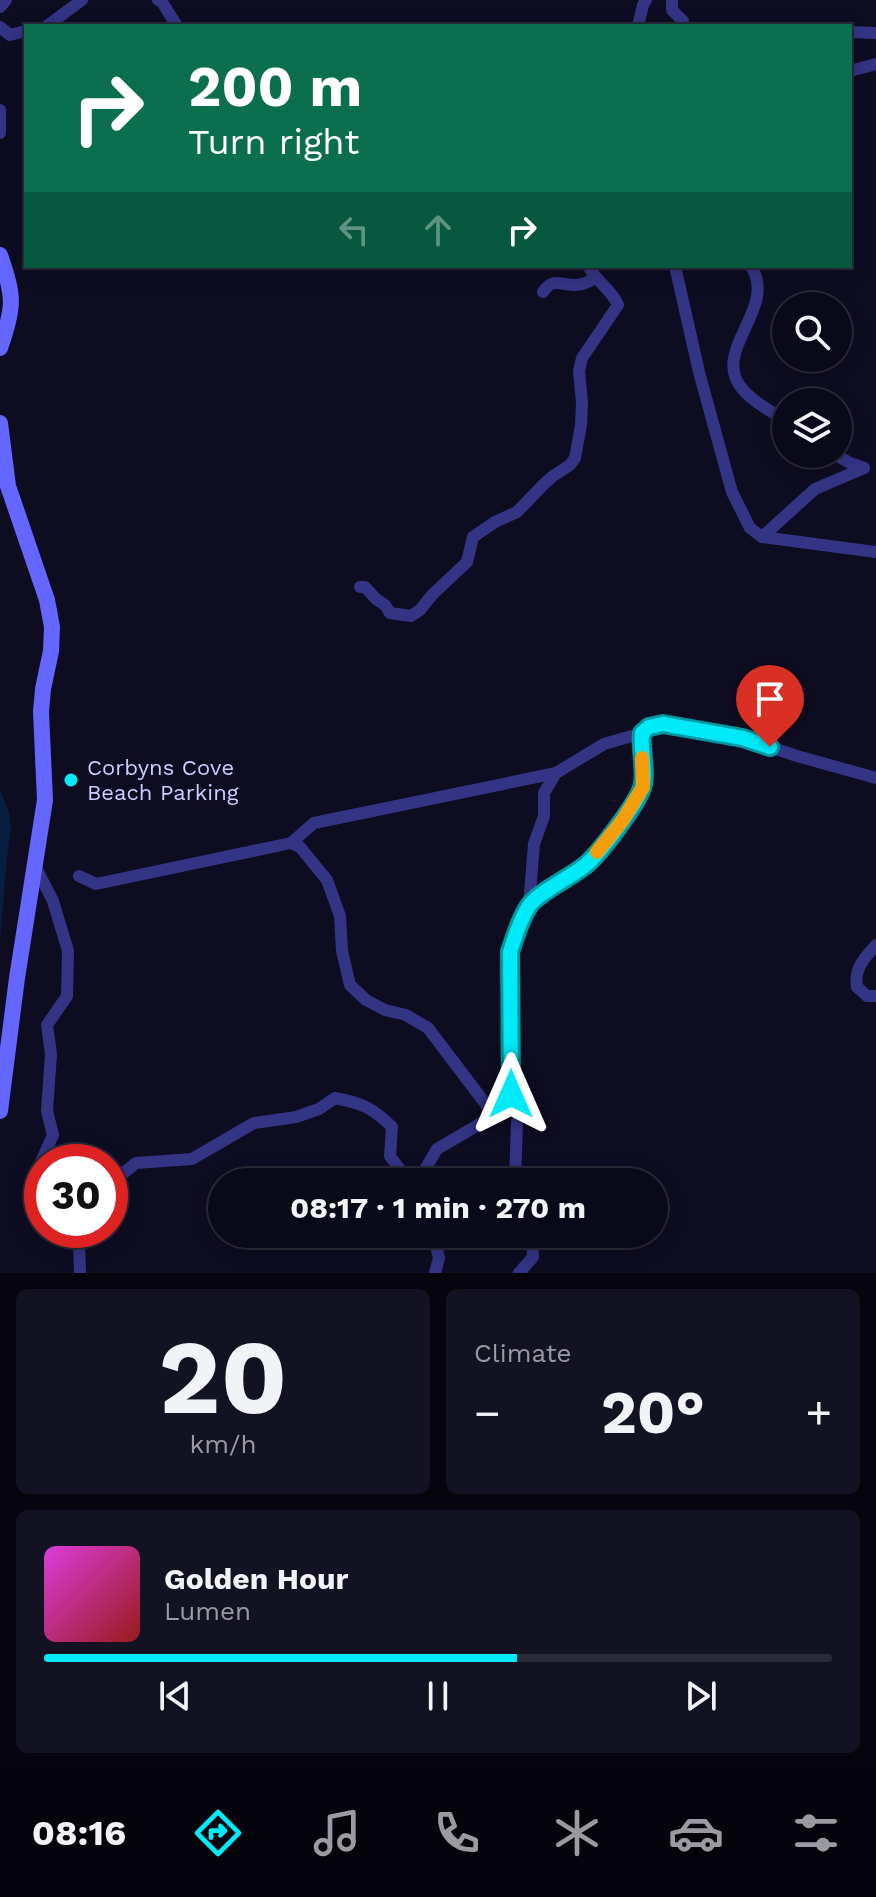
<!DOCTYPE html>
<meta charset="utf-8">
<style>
body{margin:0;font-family:"Work Sans",sans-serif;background:#131222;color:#f1f3f6;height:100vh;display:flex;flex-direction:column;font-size:30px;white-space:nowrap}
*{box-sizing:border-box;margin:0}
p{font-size:26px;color:#999aa2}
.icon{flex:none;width:44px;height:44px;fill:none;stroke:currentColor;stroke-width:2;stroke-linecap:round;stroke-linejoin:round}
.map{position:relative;height:1273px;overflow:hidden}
.drawer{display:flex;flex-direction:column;gap:16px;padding:16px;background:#06050e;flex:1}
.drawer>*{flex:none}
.guide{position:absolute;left:24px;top:24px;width:828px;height:244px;border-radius:0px;box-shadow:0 4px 20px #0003,0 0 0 2px #2a2a38;background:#0b6e4f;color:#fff;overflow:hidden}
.controls{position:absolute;left:772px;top:292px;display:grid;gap:16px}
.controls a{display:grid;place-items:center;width:80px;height:80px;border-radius:50%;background:#0a0919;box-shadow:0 4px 20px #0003,0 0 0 2px #2a2a38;font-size:40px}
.speed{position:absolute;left:24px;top:1144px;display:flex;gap:16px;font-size:40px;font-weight:700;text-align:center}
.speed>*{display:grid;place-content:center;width:104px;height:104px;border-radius:50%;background:#0a0919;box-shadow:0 4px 20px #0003,0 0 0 2px #2a2a38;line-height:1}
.speed .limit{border:12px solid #d22;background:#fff;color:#111}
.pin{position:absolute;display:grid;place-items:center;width:68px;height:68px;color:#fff;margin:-82px -34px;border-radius:50% 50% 50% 0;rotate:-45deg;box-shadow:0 0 8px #0007}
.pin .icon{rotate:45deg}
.me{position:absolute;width:88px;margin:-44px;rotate:0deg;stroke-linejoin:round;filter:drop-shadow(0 0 6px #0008)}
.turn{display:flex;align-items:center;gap:28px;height:168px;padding:0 32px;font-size:36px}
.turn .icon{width:104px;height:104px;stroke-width:2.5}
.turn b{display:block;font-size:56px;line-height:68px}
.lanes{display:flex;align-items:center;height:76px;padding:0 32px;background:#0003;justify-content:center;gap:40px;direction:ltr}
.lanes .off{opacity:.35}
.big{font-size:60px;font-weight:700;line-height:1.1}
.drawer .card{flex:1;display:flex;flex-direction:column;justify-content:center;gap:12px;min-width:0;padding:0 28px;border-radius:12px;background:#131222}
.drawer .dial{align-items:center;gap:0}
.dial b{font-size:104px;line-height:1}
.song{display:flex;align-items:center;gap:24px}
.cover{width:96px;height:96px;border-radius:12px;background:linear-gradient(135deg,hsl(300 70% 55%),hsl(0 70% 35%))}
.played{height:8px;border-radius:4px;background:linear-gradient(90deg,#00eaf7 60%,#2a2a38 60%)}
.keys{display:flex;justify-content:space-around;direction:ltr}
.heat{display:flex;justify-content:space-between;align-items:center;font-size:44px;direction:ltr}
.drawer .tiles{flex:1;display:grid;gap:16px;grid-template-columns:1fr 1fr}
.card:last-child{grid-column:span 2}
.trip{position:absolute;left:208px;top:1168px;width:460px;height:80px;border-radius:40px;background:#0a0919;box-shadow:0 4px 20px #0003,0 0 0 2px #2a2a38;font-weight:700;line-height:80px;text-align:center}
.menu{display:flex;height:128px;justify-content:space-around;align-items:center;background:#04040a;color:#999aa2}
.menu .icon{width:56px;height:56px}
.menu .selected{color:#00eaf7}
.menu b{font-size:36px;color:#f1f3f6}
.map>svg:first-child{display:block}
</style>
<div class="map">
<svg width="876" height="1273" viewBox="0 0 876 1273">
<rect width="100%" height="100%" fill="#0e0c21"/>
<polygon fill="#061e40" points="0,789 9,812 11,830 7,857 0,942"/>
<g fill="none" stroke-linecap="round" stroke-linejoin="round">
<g stroke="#333484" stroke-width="12">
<polyline points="158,0 162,2 177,26"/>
<polyline points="672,0 672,10 683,21"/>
<polyline points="0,7 6,0"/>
<polyline points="47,26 82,0"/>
<polyline points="638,26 643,5 646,0"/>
<polyline points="0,27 10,35 26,31"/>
<polyline points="850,32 876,33"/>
<polyline points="850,71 876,64"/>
<polyline points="0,110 0,133"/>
<polyline points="675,266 699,372 732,492 750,528 762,537 876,552"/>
<path d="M751,266C778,308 713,348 740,386C751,401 771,411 786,421"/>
<path d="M543,292C553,277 561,285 575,285C583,285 588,282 595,278"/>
<polyline points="834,454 850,463 864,468"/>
<polyline points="762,537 815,489 864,468"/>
<path d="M360,587H365L376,599L385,605L390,613L411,616L420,610L432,595L467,562L473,537L495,522L517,512L544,484L553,476L570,465L575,458L581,425L582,403L579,371L582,358L618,305C612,290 598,283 590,269L591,266"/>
<polyline points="291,843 314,823 556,773"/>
<polyline points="34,864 53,901 68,951 67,996 47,1025 51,1054 47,1111 53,1135 41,1162 42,1165"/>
<polyline points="79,876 96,884 291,843 300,847 327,880 340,916 342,951 350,985 366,1000 385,1010 406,1015 428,1028 494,1115"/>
<polyline points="529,905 534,844 544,816 544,793 556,773 604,744 642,733"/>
<path d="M876,945C864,958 854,969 857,987L867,996H876"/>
<path d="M424,1182V1171L437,1149L502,1111L511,1094L510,952C515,937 520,919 529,906C538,892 574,876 588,863C602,850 636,806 642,788C647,774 640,749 642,733L649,727L663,724L743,738L797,756L876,778"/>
<polyline points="515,1182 517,1122"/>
<path d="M110,1184L136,1163L192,1159L254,1123L296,1117L319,1109L335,1098C361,1103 372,1107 392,1127L390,1156L409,1182"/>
<polyline points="57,1230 79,1240 80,1273"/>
<polyline points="433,1234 439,1258 435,1273"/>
<polyline points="519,1273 533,1257 532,1234"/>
</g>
<g stroke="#6366ff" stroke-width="16">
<path d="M0,255C14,296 15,306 0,348"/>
<polyline points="0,423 8,486 47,600 52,627 51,651 43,689 41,712 45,800 17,978 0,1111"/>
</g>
</g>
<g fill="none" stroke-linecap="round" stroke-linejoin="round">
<g stroke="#0098a1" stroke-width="20">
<path id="route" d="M511,1094L510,952C515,937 520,919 529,906C538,892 574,876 588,863C602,850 636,805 642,788C647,774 640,749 642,733L649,727L663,724L743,738L770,747"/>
</g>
<use href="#route" stroke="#00eaf7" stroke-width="14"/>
<polyline stroke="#f59e0b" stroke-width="14" points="597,852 622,821 643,787 642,758"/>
</g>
<circle fill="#00eaf7" stroke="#0e0c21" stroke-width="3" cx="71" cy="780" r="8"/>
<g text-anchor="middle" stroke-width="8" stroke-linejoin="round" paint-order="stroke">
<g font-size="22" fill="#cfccff" stroke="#0e0c21" text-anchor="start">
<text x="87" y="775">Corbyns Cove<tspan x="87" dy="25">Beach Parking</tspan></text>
</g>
</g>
</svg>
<div class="controls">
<a><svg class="icon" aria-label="search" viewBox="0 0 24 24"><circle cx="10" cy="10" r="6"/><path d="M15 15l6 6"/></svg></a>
<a><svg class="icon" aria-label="layers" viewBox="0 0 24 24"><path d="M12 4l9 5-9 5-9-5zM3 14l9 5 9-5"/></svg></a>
</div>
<div class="speed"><div class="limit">30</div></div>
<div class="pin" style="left:770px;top:747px;background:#d93025"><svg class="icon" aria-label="arrive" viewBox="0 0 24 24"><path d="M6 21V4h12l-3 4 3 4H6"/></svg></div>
<svg class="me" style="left:511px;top:1094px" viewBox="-20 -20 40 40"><path d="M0-17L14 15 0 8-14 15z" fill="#00eaf7" stroke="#fff" stroke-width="4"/></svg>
<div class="trip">08:17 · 1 min · 270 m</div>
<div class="guide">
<div class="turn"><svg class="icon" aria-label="right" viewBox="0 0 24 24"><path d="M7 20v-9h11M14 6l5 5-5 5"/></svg><div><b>200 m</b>Turn right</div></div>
<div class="lanes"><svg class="icon off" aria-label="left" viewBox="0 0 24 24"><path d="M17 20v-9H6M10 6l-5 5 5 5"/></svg><svg class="icon off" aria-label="ahead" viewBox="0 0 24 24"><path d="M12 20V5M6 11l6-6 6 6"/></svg><svg class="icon" aria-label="right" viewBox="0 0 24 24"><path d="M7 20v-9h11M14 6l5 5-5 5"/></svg></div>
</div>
</div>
<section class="drawer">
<div class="tiles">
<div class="card dial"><b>20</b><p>km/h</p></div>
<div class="card"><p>Climate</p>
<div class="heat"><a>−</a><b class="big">20°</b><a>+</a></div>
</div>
<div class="card">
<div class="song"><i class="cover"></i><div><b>Golden Hour</b><p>Lumen</p></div></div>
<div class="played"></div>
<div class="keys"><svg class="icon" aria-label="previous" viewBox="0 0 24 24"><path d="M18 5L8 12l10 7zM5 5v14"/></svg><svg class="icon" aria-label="pause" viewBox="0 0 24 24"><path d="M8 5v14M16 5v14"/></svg><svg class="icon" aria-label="next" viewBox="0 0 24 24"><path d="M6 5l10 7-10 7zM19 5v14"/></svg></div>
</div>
</div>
</section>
<nav class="menu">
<b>08:16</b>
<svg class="icon selected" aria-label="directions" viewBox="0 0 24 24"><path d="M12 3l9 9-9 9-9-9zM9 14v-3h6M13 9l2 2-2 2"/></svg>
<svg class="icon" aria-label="music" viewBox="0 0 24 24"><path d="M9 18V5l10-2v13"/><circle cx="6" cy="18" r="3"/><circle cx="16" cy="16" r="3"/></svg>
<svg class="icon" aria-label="phone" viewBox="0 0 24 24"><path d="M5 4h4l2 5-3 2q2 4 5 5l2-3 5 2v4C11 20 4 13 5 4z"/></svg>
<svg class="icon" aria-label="climate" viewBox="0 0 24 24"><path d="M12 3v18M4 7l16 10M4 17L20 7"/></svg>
<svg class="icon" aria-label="car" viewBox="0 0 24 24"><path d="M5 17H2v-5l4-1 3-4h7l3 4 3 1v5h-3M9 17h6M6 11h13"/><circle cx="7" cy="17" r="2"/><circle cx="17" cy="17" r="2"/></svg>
<svg class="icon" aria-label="filters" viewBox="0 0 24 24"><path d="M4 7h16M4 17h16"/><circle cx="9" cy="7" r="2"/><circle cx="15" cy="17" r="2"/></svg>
</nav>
